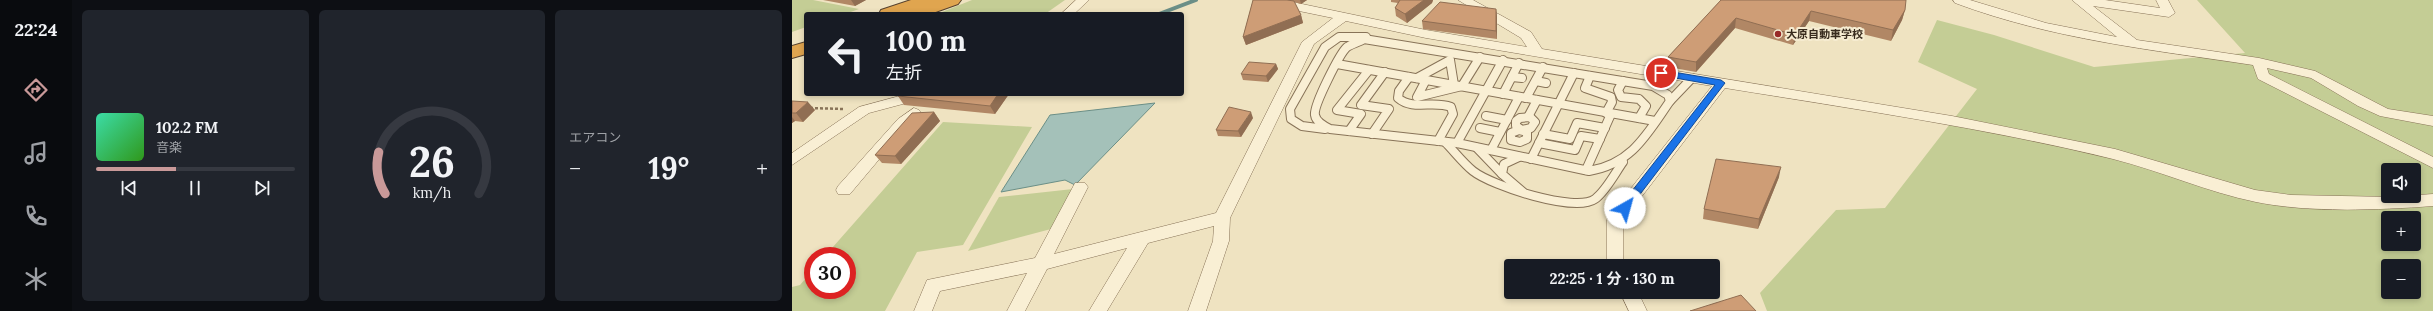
<!DOCTYPE html>
<html lang="ja">
<meta charset="utf-8">
<style>
body{margin:0;font-family:Lora,"Noto Sans JP",serif;background:#20242c;color:#f1f3f6;height:100vh;display:flex;flex-direction:column;font-size:15px;white-space:nowrap}
*{box-sizing:border-box;margin:0}
p{font-size:13px;color:#9ea1a6}
.icon{flex:none;width:22px;height:22px;fill:none;stroke:currentColor;stroke-width:2;stroke-linecap:round;stroke-linejoin:round}
.map{position:relative;flex:1;overflow:hidden}
.details{display:flex;flex-direction:column;gap:10px;padding:10px;background:#0d0f14;width:720px}
.details>*{flex:none}
.guide{position:absolute;left:12px;top:12px;width:380px;height:84px;border-radius:4px;box-shadow:0 2px 6px #0003;background:#171b24;color:#f1f3f6;overflow:hidden}
.controls{position:absolute;left:1589px;top:163px;display:grid;gap:8px}
.controls a{display:grid;place-items:center;width:40px;height:40px;border-radius:4px;background:#171b24;box-shadow:0 2px 6px #0003;font-size:20px}
.speed{position:absolute;left:12px;top:247px;display:flex;gap:8px;font-size:20px;font-weight:700;text-align:center}
.speed>*{display:grid;place-content:center;width:52px;height:52px;border-radius:50%;background:#171b24;box-shadow:0 2px 6px #0003;line-height:1}
.speed .limit{border:6px solid #d22;background:#fff;color:#111}
.pin{position:absolute;display:grid;place-items:center;width:34px;height:34px;color:#fff;margin:-17px;border:2px solid #fff;border-radius:50%;box-shadow:0 1px 4px #0007}
.me{position:absolute;width:44px;margin:-22px;rotate:38deg;stroke-linejoin:round;filter:drop-shadow(0 0 3px #0008)}
.turn{display:flex;align-items:center;gap:14px;height:84px;padding:0 16px;font-size:18px}
.turn .icon{width:52px;height:52px;stroke-width:2.5}
.turn b{display:block;font-size:28px;line-height:34px}
.big{font-size:30px;font-weight:700;line-height:1.1}
.details .tile{flex:1;display:flex;flex-direction:column;justify-content:center;gap:6px;min-width:0;padding:0 14px;border-radius:6px;background:#20242c}
.details .dial{align-items:center;gap:0}
.dial svg{height:104px;overflow:visible;fill:none;stroke:#363941;stroke-width:7;stroke-linecap:round;text-anchor:middle}
.dial text{fill:#f1f3f6;stroke:none}
.song{display:flex;align-items:center;gap:12px}
.cover{width:48px;height:48px;border-radius:6px;background:linear-gradient(135deg,hsl(160 70% 55%),hsl(110 70% 35%))}
.played{height:4px;border-radius:2px;background:linear-gradient(90deg,#c99999 40%,#363941 40%)}
.keys{display:flex;justify-content:space-around;direction:ltr}
.heat{display:flex;justify-content:space-between;align-items:center;font-size:22px;direction:ltr}
.details .tiles{flex:1;display:grid;gap:10px;grid-template-columns:repeat(3,1fr)}
.trip{position:absolute;left:712px;top:259px;width:216px;height:40px;border-radius:4px;background:#171b24;box-shadow:0 2px 6px #0003;font-weight:700;line-height:40px;text-align:center}
main{display:flex;flex:1;min-height:0}
.tab-bar{display:flex;flex-direction:column;width:72px;justify-content:space-around;align-items:center;background:#090b0e;color:#9ea1a6}
.tab-bar .icon{width:28px;height:28px}
.tab-bar .active{color:#c99999}
.tab-bar b{font-size:18px;color:#f1f3f6}
.map>svg:first-child{display:block}
</style>
<main>
<nav class="tab-bar">
<b>22:24</b>
<svg class="icon active" aria-label="directions" viewBox="0 0 24 24"><path d="M12 3l9 9-9 9-9-9zM9 14v-3h6M13 9l2 2-2 2"/></svg>
<svg class="icon" aria-label="music" viewBox="0 0 24 24"><path d="M9 18V5l10-2v13"/><circle cx="6" cy="18" r="3"/><circle cx="16" cy="16" r="3"/></svg>
<svg class="icon" aria-label="phone" viewBox="0 0 24 24"><path d="M5 4h4l2 5-3 2q2 4 5 5l2-3 5 2v4C11 20 4 13 5 4z"/></svg>
<svg class="icon" aria-label="climate" viewBox="0 0 24 24"><path d="M12 3v18M4 7l16 10M4 17L20 7"/></svg>
</nav>
<section class="details">
<div class="tiles">
<div class="tile">
<div class="song"><i class="cover"></i><div><b>102.2 FM</b><p>音楽</p></div></div>
<div class="played"></div>
<div class="keys"><svg class="icon" aria-label="previous" viewBox="0 0 24 24"><path d="M18 5L8 12l10 7zM5 5v14"/></svg><svg class="icon" aria-label="pause" viewBox="0 0 24 24"><path d="M8 5v14M16 5v14"/></svg><svg class="icon" aria-label="next" viewBox="0 0 24 24"><path d="M6 5l10 7-10 7zM19 5v14"/></svg></div>
</div>
<div class="tile dial"><svg viewBox="0 0 100 80">
<path d="M14 69A42 42 0 1 1 86 69"/>
<path d="M14 69A42 42 0 0 1 9 37" stroke="#c99999"/>
<text x="50" y="56" font-size="32" font-weight="700">26</text>
<text x="50" y="72" font-size="11">km/h</text>
</svg></div>
<div class="tile"><p>エアコン</p>
<div class="heat"><a>−</a><b class="big">19°</b><a>+</a></div>
</div>
</div>
</section>
<div class="map">
<svg width="1641" height="311" viewBox="0 0 1641 311">
<rect width="100%" height="100%" fill="#efe3c1"/>
<g fill="#c4cd95" fill-rule="evenodd">
<polygon points="0,0 21,0 67,9 53,14 14,14 14,27 0,32"/>
<polygon points="180,0 273,0 253,14 145,14"/>
<path d="M1405,0H1641V311H975L968,293L1044,210L1093,208L1185,89L1126,62L1145,20L1202,35L1302,67L1453,53ZM1596,170H1622V196H1596ZM1596,218H1622V244H1596ZM1596,266H1622V292H1596Z"/>
<polygon points="151,122 240,127 171,245 125,252 93,311 0,311 0,287 8,285 21,270 21,290 55,290 55,256 33,256"/>
<polygon points="281,189 259,229 176,251 207,197"/>
</g>
<polygon fill="#a4c1b9" stroke="#6b8f87" points="363,103 283,185 273,180 209,192 258,115"/>
<g fill="none" stroke-linecap="round" stroke-linejoin="round">
<polyline stroke="#6b8f87" stroke-width="4" points="367,14 404,0"/>
<g stroke="#887358" stroke-width="10">
<g id="lane">
<path d="M572,39L861,86L876,95L878,101C855,134 840,164 797,171L665,143L538,129C532,126 524,122 523,115C521,106 548,53 555,47C560,44 567,42 572,39Z"/>
<polyline points="545,64 863,121"/>
<polyline points="798,76 793,88 819,97 820,102 814,113"/>
<path d="M617,77L607,91L606,98C621,111 641,100 659,107L661,114L646,141"/>
<polyline points="720,77 730,78"/>
<polyline points="625,78 658,60 662,85"/>
<polyline points="634,80 625,97 670,86 688,57"/>
<polyline points="744,81 754,83"/>
<polyline points="831,81 826,90 829,97 847,99 854,106 847,118"/>
<polyline points="711,94 727,63"/>
<polyline points="734,98 751,67"/>
<polyline points="878,101 900,78"/>
<polyline points="694,116 715,120"/>
<polyline points="736,117 745,100"/>
<polygon points="738,117 743,122 739,128 730,130 724,126 724,121 728,118"/>
<polyline points="688,128 708,132"/>
<polyline points="533,129 510,126 499,119 498,109 533,47 547,37 574,37"/>
<polygon points="727,130 735,132 735,139 728,142 719,140 719,133"/>
<polyline points="557,131 569,114 545,110 577,70"/>
<polyline points="580,134 597,109 569,105 593,72"/>
<polyline points="751,134 778,139 785,123 813,128"/>
<path d="M653,142C662,151 671,163 681,171C700,186 783,213 803,199C814,191 823,173 831,162"/>
<polyline points="665,143 711,60"/>
<polyline points="747,143 783,150 789,136 808,139"/>
<polyline points="685,148 710,174"/>
<polyline points="699,150 727,97"/>
<polyline points="727,157 712,164 710,174 731,192"/>
<polyline points="739,159 782,73"/>
<polyline points="794,170 819,114"/>
</g>
</g>
<g stroke="#887358" stroke-width="1">
<g id="street">
<polygon points="284,0 297,0 282,14 269,14"/>
<path d="M467,0H491L634,30L735,47L729,38L666,0H681L739,32L750,49L1160,116L1323,149L1463,190L1499,195L1599,197L1641,194V206C1586,210 1518,213 1464,202C1415,192 1369,171 1321,159C1194,128 1062,109 933,88L831,221V260L834,266H817L815,261V220L817,216L920,86L634,38L554,21L522,44L438,218L437,241L414,311H396L421,241L422,226L356,243L315,311H297L335,248L255,269L233,311H215L235,273L148,291L140,311H122L135,280L243,258L283,183H293L296,187L262,254L424,213L510,42L541,18L473,4Z"/>
<path d="M1161,0H1178L1254,23L1325,37L1280,0H1313L1368,8L1364,0H1376L1383,13L1377,17L1301,6L1345,40L1467,58L1523,71L1596,109L1641,116V126L1588,116L1566,106L1519,78L1475,68L1477,74L1641,157V168L1466,79L1461,65C1360,50 1259,39 1163,3Z"/>
<polygon points="115,94 139,94 137,97 77,113 0,165 0,153 67,107"/>
<polygon points="122,108 127,110 129,113 116,125 58,194 46,194 44,190 46,186 106,119"/>
<polygon points="828,292 846,292 855,311 837,311"/>
</g>
</g>
<g stroke="#56412d" stroke-width="2">
<g id="highway">
<polygon points="119,0 169,0 166,4 138,14 87,14 89,10"/>
<polygon points="14,42 14,54 0,58 0,46"/>
</g>
</g>
<polyline stroke="#887358" stroke-width="2.5" stroke-dasharray="3 2" stroke-linecap="butt" points="18,108 51,109"/>
<use href="#lane" stroke="#f9efd4" stroke-width="8"/>
<use href="#street" fill="#f9efd4" fill-rule="evenodd"/>
<use href="#highway" fill="#e0a54f" fill-rule="evenodd"/>
</g>
<g fill="#b18765">
<polygon points="31,0 74,0 63,6"/>
<polygon points="461,0 515,0 509,4 502,2 509,15 511,23 454,45 451,37"/>
<polygon points="599,0 641,0 640,3 615,23 604,16 603,8 606,3 599,2"/>
<polygon points="929,0 1113,10 1110,20 1099,41 1017,21 1001,45 943,28 904,72 876,67 876,57"/>
<polygon points="704,9 705,17 705,39 631,29 630,21"/>
<polygon points="484,64 486,69 476,82 451,80 449,74"/>
<polygon points="217,94 203,114 112,105 106,96"/>
<polygon points="0,101 23,110 11,122 3,121 0,123"/>
<polygon points="142,112 148,121 109,164 90,163 83,155"/>
<polygon points="461,118 449,137 426,136 424,130"/>
<polygon points="987,177 966,229 911,219 912,209"/>
</g>
<g fill="#906e53">
<polygon points="59,0 74,0 63,6"/>
<polygon points="508,0 515,0 509,4"/>
<polygon points="632,0 641,0 640,3 615,23 613,14"/>
<polygon points="704,9 705,17 705,39 704,31"/>
<polygon points="1113,10 1110,20 1099,41 1101,30"/>
<polygon points="1019,11 1017,21 1001,45 1003,35"/>
<polygon points="509,15 511,23 454,45 451,37"/>
<polygon points="944,18 943,28 904,72 904,62"/>
<polygon points="484,64 486,69 476,82 474,76"/>
<polygon points="206,94 217,94 203,114 198,106"/>
<polygon points="16,102 23,110 11,122 4,113"/>
<polygon points="142,112 148,121 109,164 103,156"/>
<polygon points="459,112 461,118 449,137 446,131"/>
<polygon points="0,117 3,121 0,123"/>
<polygon points="989,167 987,177 966,229 967,219"/>
</g>
<g fill="#ce9d76" stroke="#906e53">
<polygon points="461,0 495,0 502,1 509,15 451,37"/>
<polygon points="608,0 632,0 613,14 603,8"/>
<polygon points="929,0 1114,0 1113,10 1101,30 1019,11 1003,35 944,18 904,62 876,57"/>
<polygon points="648,2 704,9 704,31 630,21"/>
<polygon points="457,62 484,64 474,76 449,74"/>
<polygon points="109,94 206,94 198,106 106,96"/>
<polygon points="0,101 16,102 4,113 0,113"/>
<polygon points="437,107 459,112 446,131 424,130"/>
<polygon points="142,112 103,156 83,155 120,113"/>
<polygon points="924,159 989,167 967,219 912,209"/>
<polygon points="949,295 964,311 898,311"/>
</g>
<polygon fill="#1a73e8" stroke="#114b97" points="869,70 929,80 933,83 836,210 833,211 828,208 829,205 923,85 866,75 866,71"/>
<circle fill="#982a27" stroke="#f6ecd1" stroke-width="1.5" cx="986" cy="34" r="4"/>
<g text-anchor="middle" stroke-width="4" stroke-linejoin="round" paint-order="stroke">
<g font-size="11" font-weight="bold" fill="#382b1d" stroke="#f6ecd1" text-anchor="start">
<text x="994" y="38">大原自動車学校</text>
</g>
</g>
</svg>
<div class="controls">
<a><svg class="icon" aria-label="sound" viewBox="0 0 24 24"><path d="M4 9h4l5-4v14l-5-4H4zM17 9q2 3 0 6"/></svg></a>
<a>+</a>
<a>−</a>
</div>
<div class="speed"><div class="limit">30</div></div>
<div class="pin" style="left:869px;top:73px;background:#d93025"><svg class="icon" aria-label="arrive" viewBox="0 0 24 24"><path d="M6 21V4h12l-3 4 3 4H6"/></svg></div>
<svg class="me" style="left:833px;top:208px" viewBox="-20 -20 40 40"><circle r="19" fill="#fff"/><path d="M0-13L10 11 0 6-10 11z" fill="#1a73e8"/></svg>
<div class="trip">22:25 · 1 分 · 130 m</div>
<div class="guide">
<div class="turn"><svg class="icon" aria-label="left" viewBox="0 0 24 24"><path d="M17 20v-9H6M10 6l-5 5 5 5"/></svg><div><b>100 m</b>左折</div></div>
</div>
</div>
</main>
